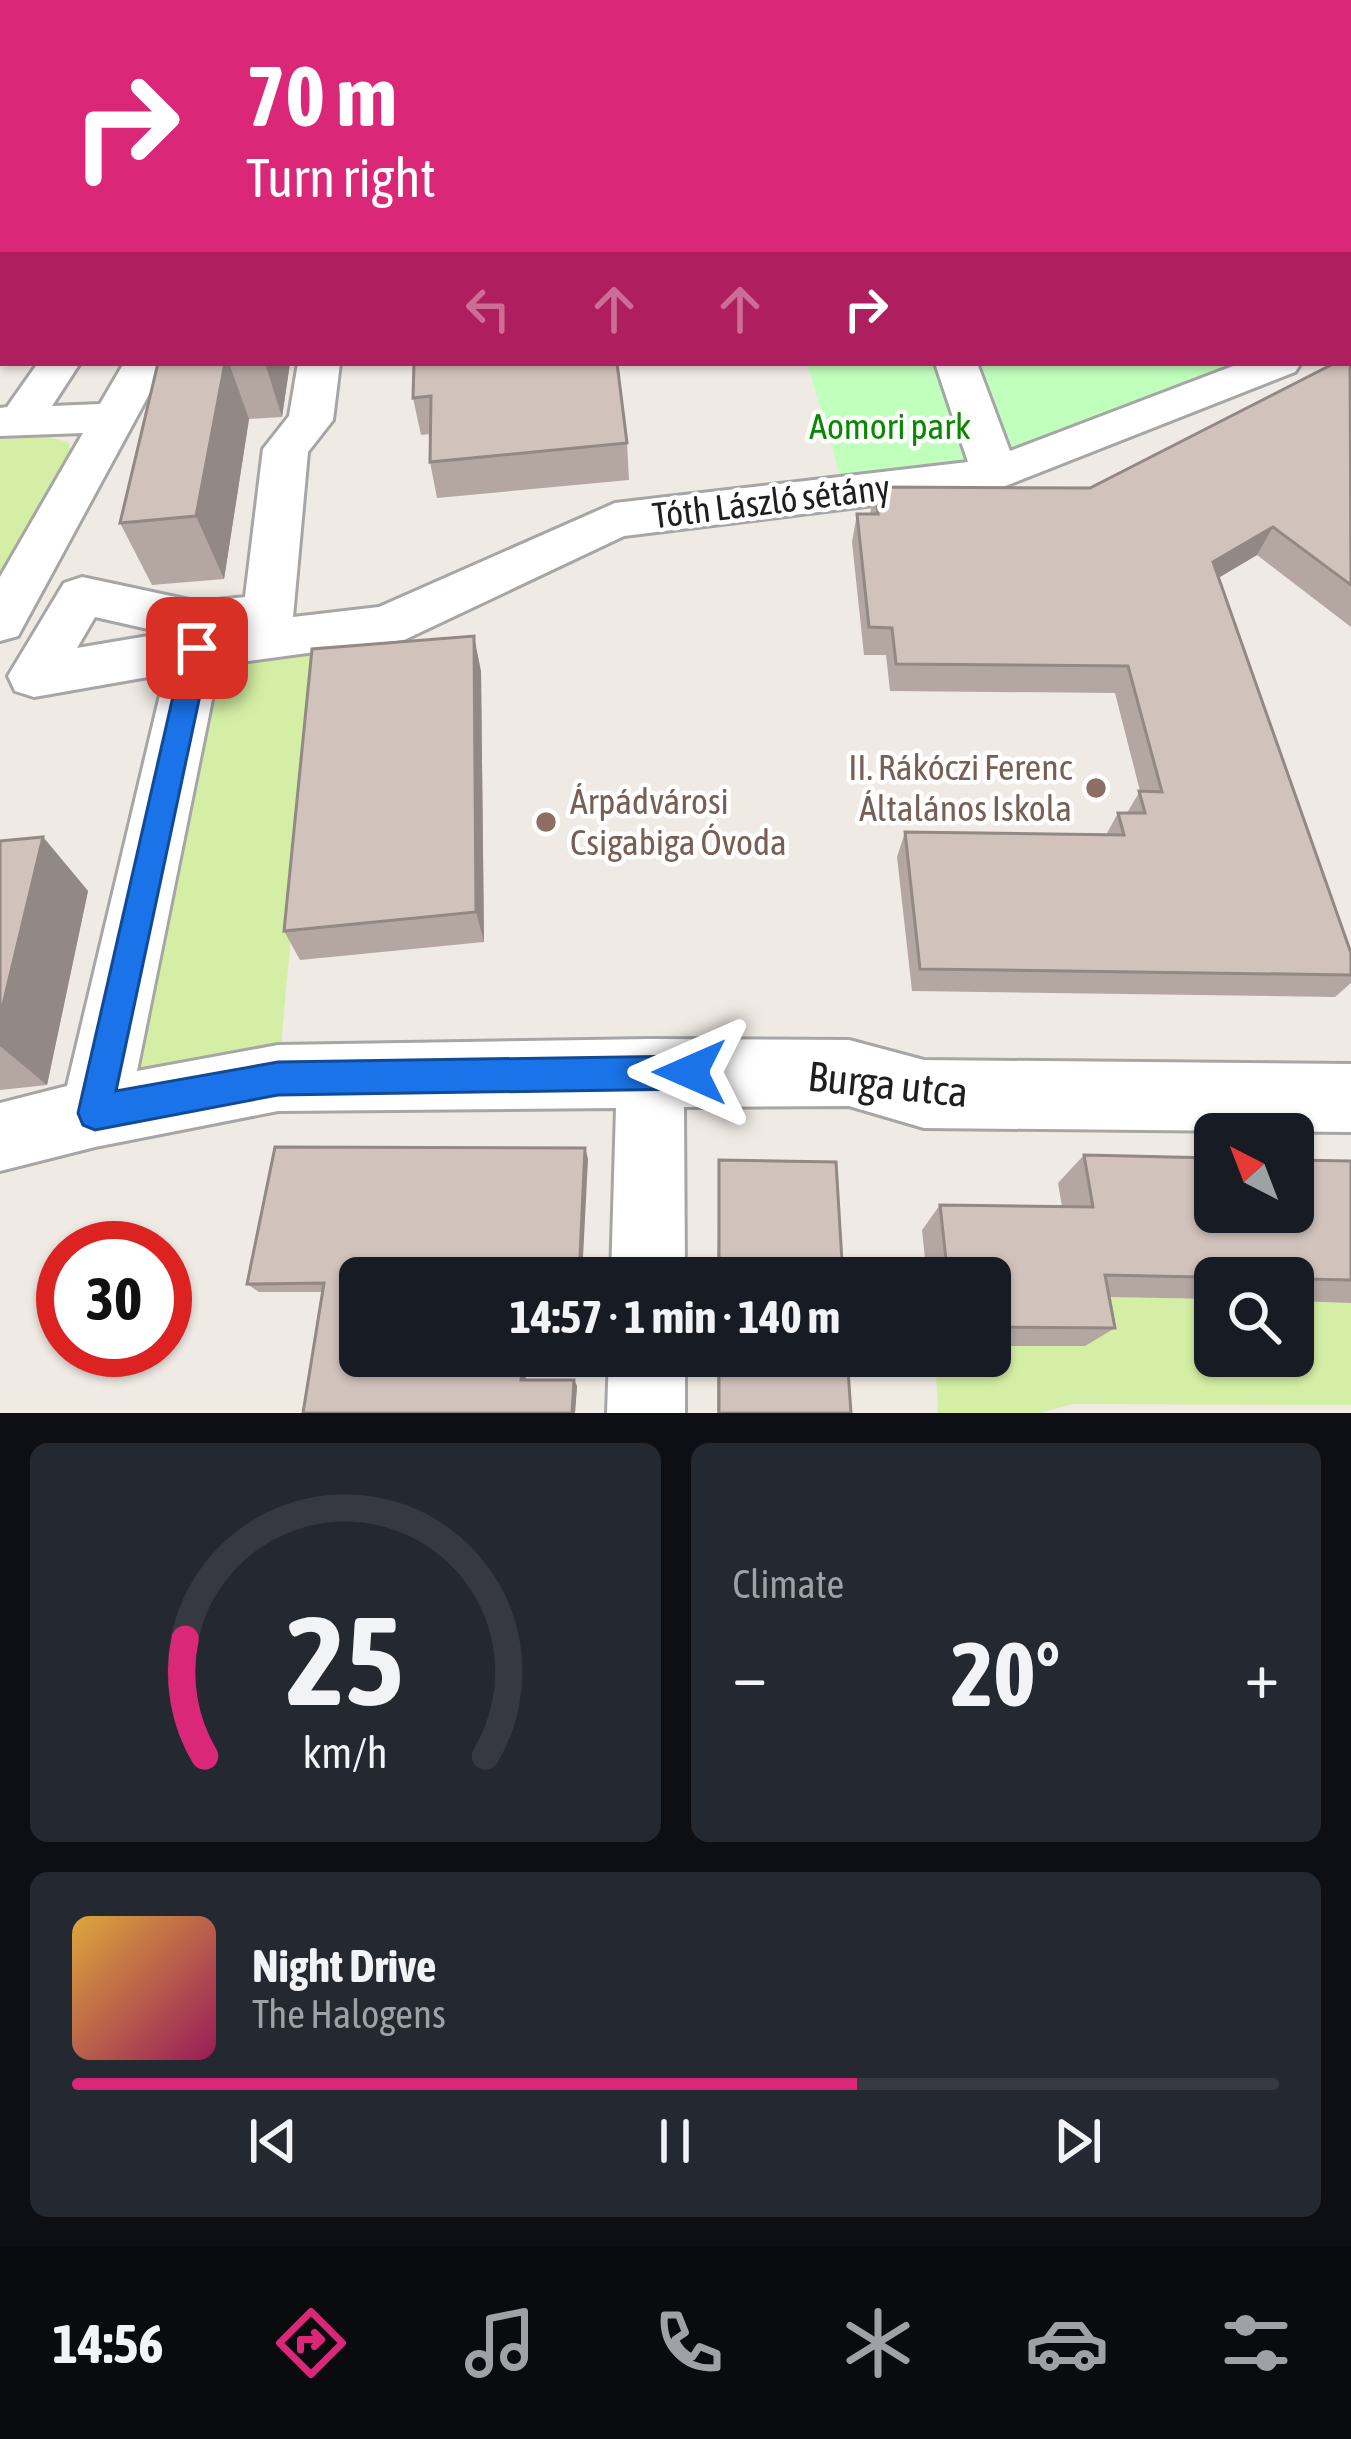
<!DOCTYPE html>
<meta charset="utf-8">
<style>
body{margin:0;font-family:"Asap Condensed",sans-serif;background:#242831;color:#f1f3f6;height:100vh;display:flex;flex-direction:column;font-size:45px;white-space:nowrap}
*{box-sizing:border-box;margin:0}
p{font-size:39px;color:#9ea1a6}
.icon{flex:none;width:66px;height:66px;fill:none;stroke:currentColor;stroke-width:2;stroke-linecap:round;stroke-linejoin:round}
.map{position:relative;height:1413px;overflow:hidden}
.panel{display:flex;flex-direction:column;gap:30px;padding:30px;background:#0d0f14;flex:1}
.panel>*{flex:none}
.guide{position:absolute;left:0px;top:0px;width:1353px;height:366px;box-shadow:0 3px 9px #0004;background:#db2777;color:#fff;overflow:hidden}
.needle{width:78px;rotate:318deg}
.controls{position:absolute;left:1194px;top:1113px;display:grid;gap:24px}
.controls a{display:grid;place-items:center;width:120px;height:120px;border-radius:18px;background:#171b24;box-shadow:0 3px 9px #0004;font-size:60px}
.speed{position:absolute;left:36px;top:1221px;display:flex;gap:24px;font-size:60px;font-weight:700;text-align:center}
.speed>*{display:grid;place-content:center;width:156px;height:156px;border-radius:50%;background:#171b24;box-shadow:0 3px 9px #0004;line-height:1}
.speed .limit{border:18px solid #d22;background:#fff;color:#111}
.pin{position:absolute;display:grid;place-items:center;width:102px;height:102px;color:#fff;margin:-51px;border-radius:24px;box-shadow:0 6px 18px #0006}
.me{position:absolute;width:132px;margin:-66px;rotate:270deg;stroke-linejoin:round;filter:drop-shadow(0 0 9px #0008)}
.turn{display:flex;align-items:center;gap:42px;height:252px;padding:0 48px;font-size:54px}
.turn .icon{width:156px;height:156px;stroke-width:2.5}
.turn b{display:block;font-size:84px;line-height:102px}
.lanes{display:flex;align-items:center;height:114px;padding:0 48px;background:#0003;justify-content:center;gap:60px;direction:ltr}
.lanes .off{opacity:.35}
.big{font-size:90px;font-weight:700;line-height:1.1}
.panel .card{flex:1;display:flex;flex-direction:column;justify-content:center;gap:18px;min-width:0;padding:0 42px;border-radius:18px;background:#242831}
.panel .dial{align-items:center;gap:0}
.dial svg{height:312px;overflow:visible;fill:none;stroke:#363941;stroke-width:7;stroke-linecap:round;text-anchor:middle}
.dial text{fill:#f1f3f6;stroke:none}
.song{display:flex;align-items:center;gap:36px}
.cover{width:144px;height:144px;border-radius:18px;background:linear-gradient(135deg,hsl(40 70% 55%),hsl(330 70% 35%))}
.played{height:12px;border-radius:6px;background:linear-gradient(90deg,#db2777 65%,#363941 65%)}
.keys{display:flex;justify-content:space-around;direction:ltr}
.heat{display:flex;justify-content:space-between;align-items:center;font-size:66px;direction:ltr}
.panel .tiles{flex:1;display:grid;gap:30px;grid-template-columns:1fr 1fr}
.card:last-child{grid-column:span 2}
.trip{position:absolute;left:339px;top:1257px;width:672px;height:120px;border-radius:18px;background:#171b24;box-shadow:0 3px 9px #0004;font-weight:700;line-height:120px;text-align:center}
.tabs{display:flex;height:192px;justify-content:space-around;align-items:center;background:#090b0e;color:#9ea1a6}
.tabs .icon{width:84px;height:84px}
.tabs .on{color:#db2777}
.tabs b{font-size:54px;color:#f1f3f6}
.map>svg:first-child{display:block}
</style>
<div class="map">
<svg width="1351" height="1413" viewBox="0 0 1351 1413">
<rect width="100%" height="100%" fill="#f0eae4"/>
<g fill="#d4efa5">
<polygon points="49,437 68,442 76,460 0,588 0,439"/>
<polygon points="319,632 278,1078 95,1113 197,648"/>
<polygon points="1076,1296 1215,1299 1215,1356 1293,1356 1293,1301 1351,1302 1351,1405 1074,1404 1039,1413 938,1413 935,1356 990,1356 990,1346 1084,1346"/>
</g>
<polygon fill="#c1ffbd" points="807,363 1280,363 1074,443 845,492"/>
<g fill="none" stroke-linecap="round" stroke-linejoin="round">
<g stroke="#a6a6a6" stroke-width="6">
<g id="minor">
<polygon points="145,0 183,0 185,3 147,3"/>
<rect x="242" y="0" width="30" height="3"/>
<polygon points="388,0 421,0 423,3 390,3"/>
<polygon points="773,0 803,0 804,3 774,3"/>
<polygon points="896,0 926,0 928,3 898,3"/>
<polygon points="963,0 993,0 995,3 965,3"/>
<polygon points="0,277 3,278 3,302 0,301"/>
<rect x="1350" y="322" width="1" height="26"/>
<polygon points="38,363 80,363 52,406 100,404 124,363 166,363 18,636 0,641 0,577 83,433 0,436 0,408 7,407"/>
<path d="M298,363H340L333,420L308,452L293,617L379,607L615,503L968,462L935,363H977L1010,451L1241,363H1301L1295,372L995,490L624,536L404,640L219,665L137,1071L278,1045L650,1039L849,1040L924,1060L1351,1064V1132L924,1128L849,1106L684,1107L685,1278H611L616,1108L278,1111L95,1147L0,1171V1103L67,1086L165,674L34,697L15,691L8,676L64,583L82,577L199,602L245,597L263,449L289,416ZM95,617L166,633L77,648Z"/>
<polygon points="609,1356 685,1356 685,1413 607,1413"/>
</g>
</g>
<use href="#minor" fill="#fff" fill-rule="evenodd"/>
</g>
<g fill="#b4a7a2">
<polygon points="825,0 898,0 899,3 827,3"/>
<polygon points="1012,0 1130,0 1129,3 1178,3 1014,3"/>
<polygon points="1206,0 1351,0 1351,79 1350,3 1208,3"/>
<polygon points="1351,355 1351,627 1257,555 1218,578 1351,953 1351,983 1335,997 912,991 897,857 905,832 1106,835 1118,813 1127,813 1140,791 1115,693 890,691 886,655 864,655 852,542 857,514 870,514 875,487 1090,488"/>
<polygon points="158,363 290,363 282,417 249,419 224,579 152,585 120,523"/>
<polygon points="414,363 627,443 629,480 437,498 430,462 430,434 421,435 413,398"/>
<polygon points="481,671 484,942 300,960 284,931"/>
<polygon points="43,837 88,891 47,1085 0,1090 0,841"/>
<polygon points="585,1148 588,1159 360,1278 526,1380 574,1380 577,1386 575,1413 303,1413 322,1292 259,1292 247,1284"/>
<polygon points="1084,1155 1351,1161 1351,1303 1293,1301 1293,1278 1215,1278 1215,1299 1109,1297 1115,1328 1085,1346 990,1346 990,1278 927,1278 922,1230 940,1205 1062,1207 1058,1183"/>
<polygon points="719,1160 843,1278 717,1278"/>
<polygon points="717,1356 847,1356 851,1413 717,1413"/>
</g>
<g fill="#928884">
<polygon points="55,0 134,0 135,3 56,3"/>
<polygon points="334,0 354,0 354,3 333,3"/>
<polygon points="3,138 3,270 0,272 0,139"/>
<polygon points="0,298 3,304 3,337 0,339"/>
<polygon points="225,363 229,363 249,419 224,579 196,516"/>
<polygon points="265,363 290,363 282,417"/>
<polygon points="1273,527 1257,555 1198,590 1213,562"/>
<polygon points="474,636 481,671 484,942 476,912"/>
<polygon points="43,837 88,891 47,1085 0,1046 0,1017"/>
<polygon points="585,1148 588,1159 582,1278 579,1278"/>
<polygon points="523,1356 528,1356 525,1387 521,1380"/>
<polygon points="574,1380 577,1386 575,1413 572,1413"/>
</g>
<g fill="#d1c2bc" stroke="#928884" stroke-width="3">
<polygon points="0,0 90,0 84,3 3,3 3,86 0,88"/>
<polygon points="286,0 334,0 333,3 286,3"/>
<polygon points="440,0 744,0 745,3 440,3"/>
<polygon points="850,0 898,0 899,3 851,3"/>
<polygon points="1175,0 1178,3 1121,3"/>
<polygon points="1294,0 1351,0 1351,37 1350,3 1297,3"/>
<polygon points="0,98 3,99 3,138 0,139"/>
<polygon points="1350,355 1351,585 1273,527 1213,562 1351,953 1351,975 920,969 905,832 1124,835 1118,813 1145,813 1139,791 1162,792 1128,666 896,664 892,628 869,627 857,514 878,514 875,487 1090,488 1335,363 1350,363"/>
<polygon points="158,363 225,363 196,516 120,523"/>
<polygon points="414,363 617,363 627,443 430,462 431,396 413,398"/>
<polygon points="474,636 476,912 284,931 312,649"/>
<polygon points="43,837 0,1017 0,841"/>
<polygon points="275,1147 585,1148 579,1278 360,1278 360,1356 523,1356 521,1380 574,1380 572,1413 303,1413 324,1283 247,1284"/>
<polygon points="1084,1155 1215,1158 1215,1212 1293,1212 1293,1160 1351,1161 1351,1280 1105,1275 1115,1328 990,1327 990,1278 948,1278 940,1205 1093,1207"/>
<polygon points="719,1160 836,1162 843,1278 719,1278"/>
<polygon points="719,1356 847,1356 851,1413 719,1413"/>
</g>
<polygon fill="#1a73e8" stroke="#114b97" stroke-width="3" points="197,638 210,648 116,1091 278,1062 690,1056 702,1060 707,1072 702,1084 690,1089 278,1095 95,1130 83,1125 78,1113 184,648"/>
<g fill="#8d6e63" stroke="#fff" stroke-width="4.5">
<circle cx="1096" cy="788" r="12"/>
<circle cx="546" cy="822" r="12"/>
</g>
<g text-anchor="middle" stroke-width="9" stroke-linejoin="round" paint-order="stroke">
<g font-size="36" fill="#098801" stroke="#fff">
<text x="890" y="439">Aomori park</text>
</g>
<g font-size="36" fill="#1f1f1f" stroke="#fff">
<text transform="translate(771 501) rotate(-7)" y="13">Tóth László sétány</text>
</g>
<g font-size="36" fill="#785e54" stroke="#fff" text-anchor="end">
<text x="1072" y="780">II. Rákóczi Ferenc<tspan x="1072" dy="41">Általános Iskola</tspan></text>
<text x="570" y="814" text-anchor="start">Árpádvárosi<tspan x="570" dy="41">Csigabiga Óvoda</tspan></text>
</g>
<g font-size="42" fill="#1f1f1f" stroke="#fff">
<text transform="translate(888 1084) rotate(6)" y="15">Burga utca</text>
</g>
</g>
</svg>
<div class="controls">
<a><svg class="needle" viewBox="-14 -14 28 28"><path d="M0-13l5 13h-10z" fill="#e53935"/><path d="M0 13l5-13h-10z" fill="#9ea1a6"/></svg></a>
<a><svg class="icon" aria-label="search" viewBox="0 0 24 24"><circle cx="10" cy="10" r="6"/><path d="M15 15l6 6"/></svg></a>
</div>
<div class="speed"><div class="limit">30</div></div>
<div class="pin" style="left:197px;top:648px;background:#d93025"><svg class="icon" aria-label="arrive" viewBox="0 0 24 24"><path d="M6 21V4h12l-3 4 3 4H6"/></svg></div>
<svg class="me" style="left:690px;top:1072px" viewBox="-20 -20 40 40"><path d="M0-17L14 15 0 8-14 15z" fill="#1a73e8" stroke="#fff" stroke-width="4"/></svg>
<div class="trip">14:57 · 1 min · 140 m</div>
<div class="guide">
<div class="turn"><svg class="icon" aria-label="right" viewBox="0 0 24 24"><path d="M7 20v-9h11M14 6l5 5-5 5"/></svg><div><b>70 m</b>Turn right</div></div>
<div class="lanes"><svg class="icon off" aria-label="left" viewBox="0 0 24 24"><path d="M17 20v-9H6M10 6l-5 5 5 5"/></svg><svg class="icon off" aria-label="ahead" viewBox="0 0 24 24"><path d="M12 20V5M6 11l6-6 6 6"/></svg><svg class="icon off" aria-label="ahead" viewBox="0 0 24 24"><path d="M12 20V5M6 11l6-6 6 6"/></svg><svg class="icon" aria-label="right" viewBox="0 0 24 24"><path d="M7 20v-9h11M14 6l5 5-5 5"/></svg></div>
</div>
</div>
<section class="panel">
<div class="tiles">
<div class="card dial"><svg viewBox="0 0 100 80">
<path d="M14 69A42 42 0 1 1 86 69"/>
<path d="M14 69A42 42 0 0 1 9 39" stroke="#db2777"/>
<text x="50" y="56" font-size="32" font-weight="700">25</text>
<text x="50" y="72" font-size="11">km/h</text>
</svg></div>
<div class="card"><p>Climate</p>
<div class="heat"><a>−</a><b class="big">20°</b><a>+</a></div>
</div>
<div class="card">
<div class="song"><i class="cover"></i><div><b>Night Drive</b><p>The Halogens</p></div></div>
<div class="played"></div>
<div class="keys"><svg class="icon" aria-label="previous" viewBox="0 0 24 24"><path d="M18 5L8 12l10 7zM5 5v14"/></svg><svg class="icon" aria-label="pause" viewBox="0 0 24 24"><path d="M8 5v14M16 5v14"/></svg><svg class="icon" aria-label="next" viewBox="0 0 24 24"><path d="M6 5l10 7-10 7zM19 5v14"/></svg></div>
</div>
</div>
</section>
<nav class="tabs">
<b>14:56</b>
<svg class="icon on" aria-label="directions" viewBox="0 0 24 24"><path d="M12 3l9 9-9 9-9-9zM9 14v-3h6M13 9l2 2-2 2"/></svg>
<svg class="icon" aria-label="music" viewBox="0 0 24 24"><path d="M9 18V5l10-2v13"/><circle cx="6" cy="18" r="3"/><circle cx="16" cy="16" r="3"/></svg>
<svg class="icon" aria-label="phone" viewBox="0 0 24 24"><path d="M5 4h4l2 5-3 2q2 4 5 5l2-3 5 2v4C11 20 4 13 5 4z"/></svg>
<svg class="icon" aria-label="climate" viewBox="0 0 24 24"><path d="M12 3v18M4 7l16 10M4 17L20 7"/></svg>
<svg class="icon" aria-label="car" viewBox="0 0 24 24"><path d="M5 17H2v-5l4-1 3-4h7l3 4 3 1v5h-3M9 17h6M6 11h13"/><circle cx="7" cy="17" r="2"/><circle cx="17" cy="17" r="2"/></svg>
<svg class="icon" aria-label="filters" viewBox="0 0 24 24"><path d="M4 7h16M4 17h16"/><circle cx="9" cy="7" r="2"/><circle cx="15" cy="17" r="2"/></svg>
</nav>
